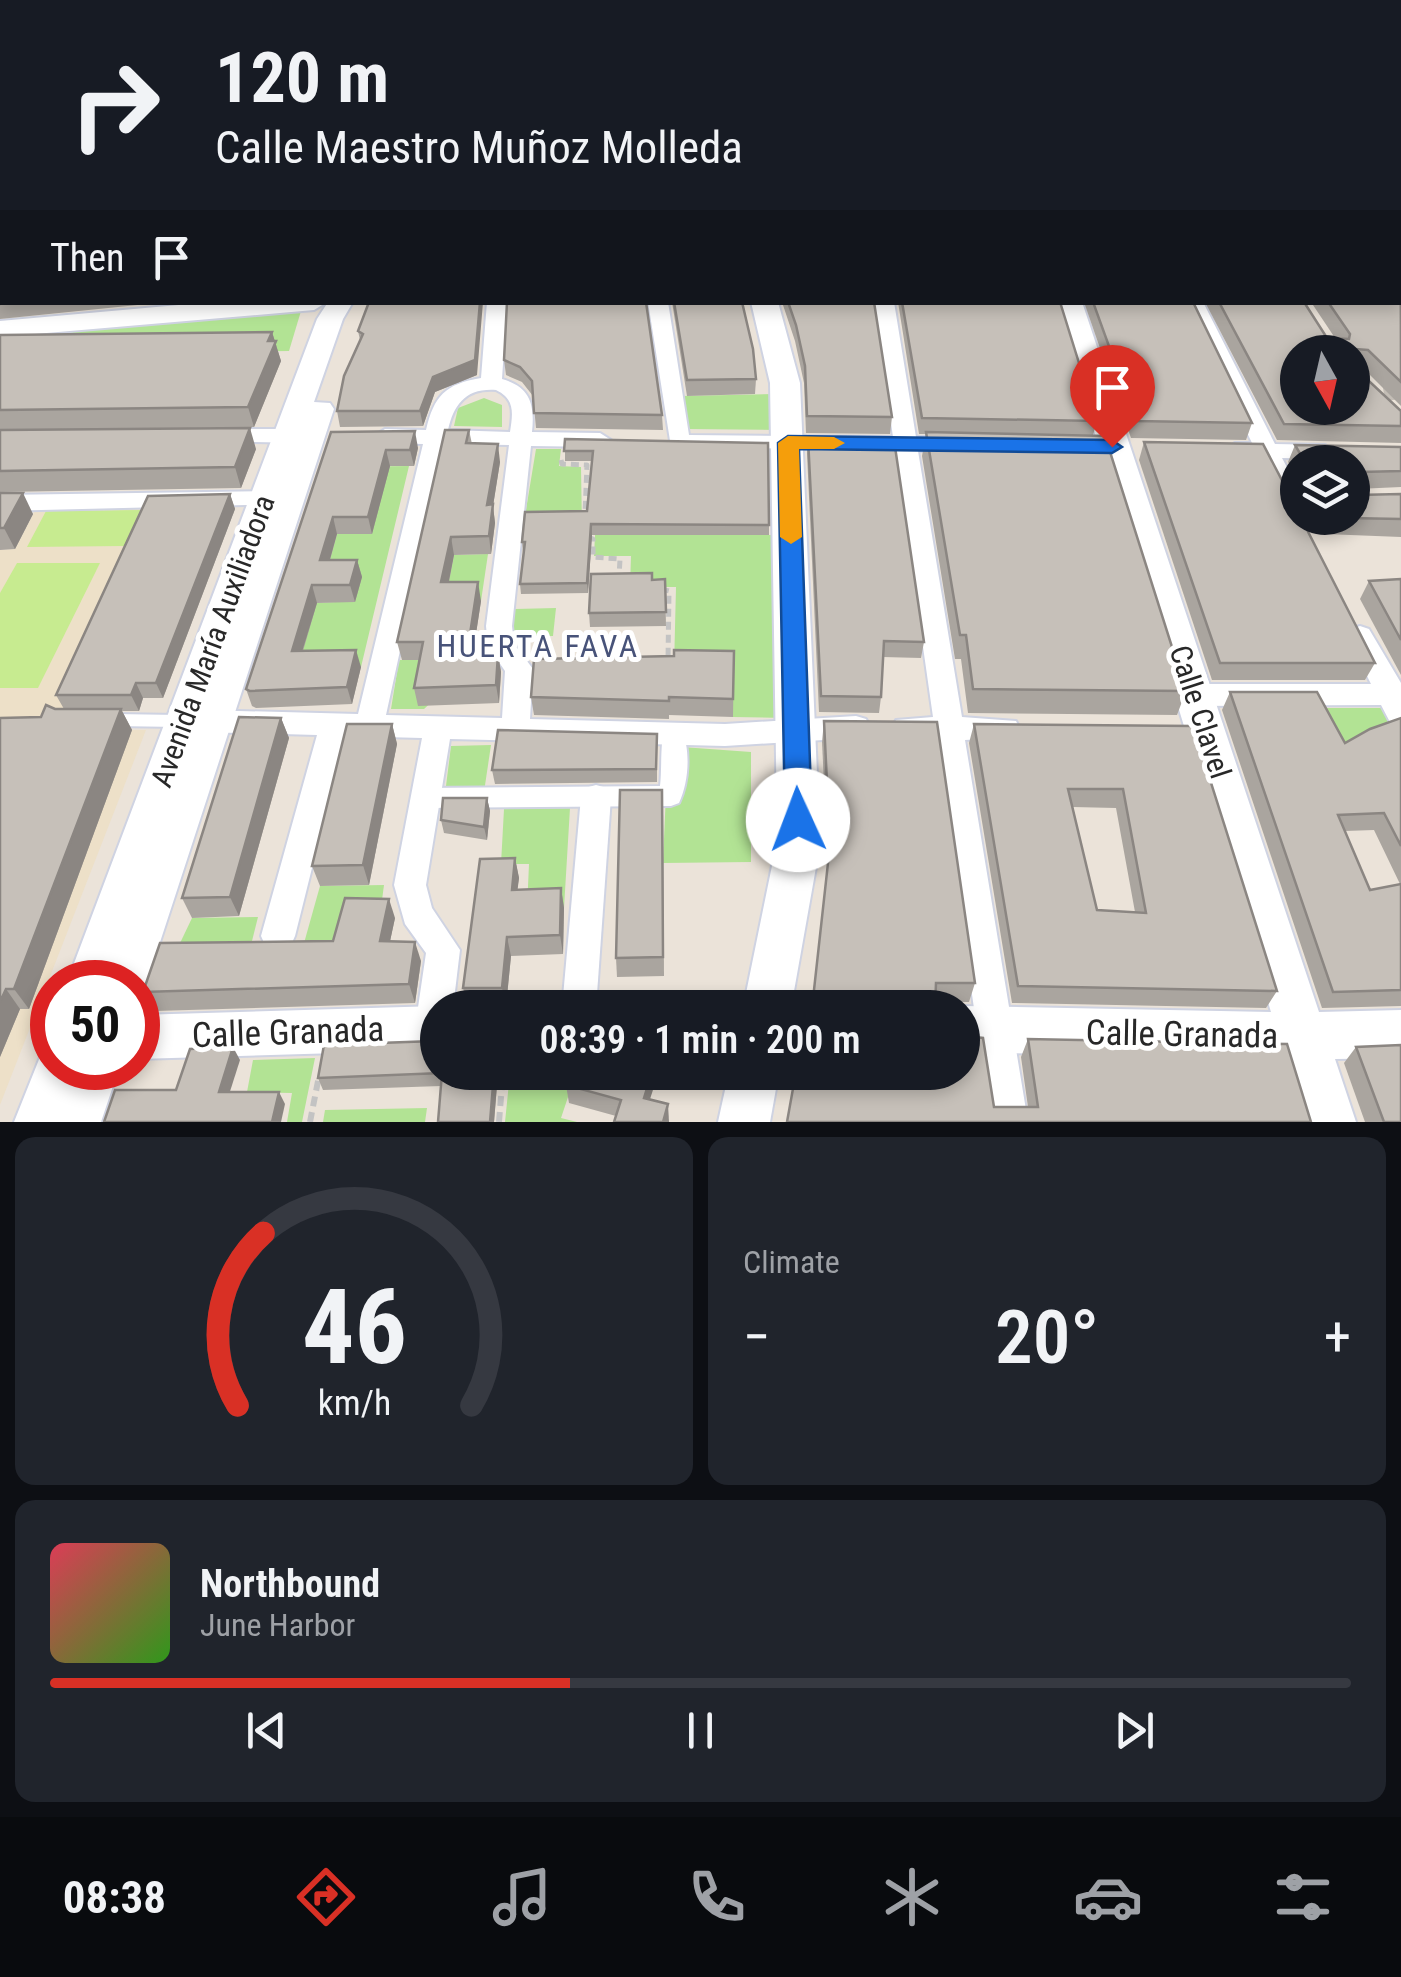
<!DOCTYPE html>
<meta charset="utf-8">
<style>
body{margin:0;font-family:"Roboto Condensed",sans-serif;background:#20242c;color:#f1f3f6;height:100vh;display:flex;flex-direction:column;font-size:38px;white-space:nowrap}
*{box-sizing:border-box;margin:0}
p{font-size:32px;color:#9ea1a6}
.icon{flex:none;width:55px;height:55px;fill:none;stroke:currentColor;stroke-width:2;stroke-linecap:round;stroke-linejoin:round}
.map{position:relative;height:1122px;overflow:hidden}
.details{display:flex;flex-direction:column;gap:15px;padding:15px;background:#0d0f14;flex:1}
.details>*{flex:none}
.top-card{position:absolute;left:0px;top:0px;width:1402px;height:305px;box-shadow:0 5px 15px #0003;background:#171b24;color:#f1f3f6;overflow:hidden}
.needle{width:65px;rotate:172deg}
.tools{position:absolute;left:1280px;top:335px;display:grid;gap:20px}
.tools a{display:grid;place-items:center;width:90px;height:90px;border-radius:50%;background:#171b24;box-shadow:0 5px 15px #0003;font-size:50px}
.speed{position:absolute;left:30px;top:960px;display:flex;gap:20px;font-size:50px;font-weight:700;text-align:center}
.speed>*{display:grid;place-content:center;width:130px;height:130px;border-radius:50%;background:#171b24;box-shadow:0 5px 15px #0003;line-height:1}
.speed .limit{border:15px solid #d22;background:#fff;color:#111}
.pin{position:absolute;display:grid;place-items:center;width:85px;height:85px;color:#fff;margin:-102px -42px;border-radius:50% 50% 50% 0;rotate:-45deg;box-shadow:0 0 10px #0007}
.pin .icon{rotate:45deg}
.me{position:absolute;width:110px;margin:-55px;rotate:358deg;stroke-linejoin:round;filter:drop-shadow(0 0 8px #0008)}
.turn{display:flex;align-items:center;gap:35px;height:210px;padding:0 50px;font-size:45px}
.turn .icon{width:130px;height:130px;stroke-width:2.5}
.turn b{display:block;font-size:70px;line-height:85px}
.then{display:flex;align-items:center;height:95px;padding:0 50px;background:#0003;gap:20px;font-size:38px}
.big{font-size:75px;font-weight:600;line-height:1.1}
.details .widget{flex:1;display:flex;flex-direction:column;justify-content:center;gap:15px;min-width:0;padding:0 35px;border-radius:20px;background:#20242c}
.details .dial{align-items:center;gap:0}
.dial svg{height:260px;overflow:visible;fill:none;stroke:#363941;stroke-width:7;stroke-linecap:round;text-anchor:middle}
.dial text{fill:#f1f3f6;stroke:none}
.song{display:flex;align-items:center;gap:30px}
.cover{width:120px;height:120px;border-radius:15px;background:linear-gradient(135deg,hsl(350 70% 55%),hsl(110 70% 35%))}
.played{height:10px;border-radius:5px;background:linear-gradient(90deg,#d93025 40%,#363941 40%)}
.keys{display:flex;justify-content:space-around;direction:ltr}
.heat{display:flex;justify-content:space-between;align-items:center;font-size:55px;direction:ltr}
.details .tiles{flex:1;display:grid;gap:15px;grid-template-columns:1fr 1fr}
.widget:last-child{grid-column:span 2}
.trip{position:absolute;left:420px;top:990px;width:560px;height:100px;border-radius:50px;background:#171b24;box-shadow:0 5px 15px #0003;font-weight:600;line-height:100px;text-align:center}
.tab-bar{display:flex;height:160px;justify-content:space-around;align-items:center;background:#090b0e;color:#9ea1a6}
.tab-bar .icon{width:70px;height:70px}
.tab-bar .active{color:#d93025}
.tab-bar b{font-size:45px;color:#f1f3f6}
.map>svg:first-child{display:block}
</style>
<div class="map">
<svg width="1401" height="1122" viewBox="0 0 1401 1122">
<rect width="100%" height="100%" fill="#ebe3d9"/>
<polygon fill="#ede0c8" points="156,506 56,730 146,730 0,1105 0,550 15,549 36,509"/>
<g fill="#b2e394">
<polygon points="301,311 289,351 0,355 0,338"/>
<polygon points="775,394 776,430 685,429 682,396"/>
<polygon points="484,398 502,405 502,427 454,426 458,408"/>
<polygon points="536,449 561,449 559,466 581,467 582,528 523,528"/>
<polygon points="409,466 361,667 265,668 317,603 355,601 361,577 325,577 337,534 372,533 329,467"/>
<polygon points="595,535 785,535 785,718 733,717 733,669 674,668 676,587 630,587 631,556 594,556"/>
<polygon points="488,554 481,601 445,600 454,555"/>
<polygon points="556,608 553,636 512,636 515,609"/>
<polygon points="438,630 477,630 470,666 424,709 391,709 399,660 432,660"/>
<polygon points="1308,708 1384,708 1397,734 1335,760"/>
<polygon points="491,745 484,792 445,794 451,746"/>
<polygon points="668,746 751,752 751,862 663,863"/>
<polygon points="570,808 564,908 527,909 529,864 501,864 504,809"/>
<polygon points="384,885 382,900 341,960 299,961 320,886"/>
<polygon points="258,917 247,961 171,962 192,918"/>
<polygon points="315,1058 302,1122 287,1122 292,1093 247,1092 253,1060"/>
<polygon points="510,1073 576,1073 561,1118 577,1122 505,1122"/>
<polygon points="427,1108 425,1122 323,1122 325,1110"/>
</g>
<g fill="#c7eb90">
<polygon points="142,510 125,546 27,547 46,511"/>
<polygon points="17,563 100,563 38,688 0,688 0,593"/>
</g>
<g fill="none" stroke-linecap="round" stroke-linejoin="round">
<polyline stroke="#c4beb6" stroke-width="15" stroke-dasharray="15 8" stroke-linecap="butt" points="1384,394 1401,391"/>
<g stroke="#cfd3e2" stroke-width="4">
<polygon id="service" points="114,714 179,715 184,717 186,721 184,725 179,727 114,726 109,724 107,720 109,716"/>
</g>
<g stroke="#cfd3e2" stroke-width="4">
<path id="pedestrian" d="M673,725L681,728C691,749 689,782 679,803L671,806L425,808L416,805L413,798L416,791L425,788L660,786C662,771 660,739 665,728Z"/>
</g>
<g stroke="#cfd3e2" stroke-width="4">
<g id="minor">
<polygon points="964,0 980,0 982,2 965,2"/>
<path d="M487,302H507L502,379C530,387 535,404 532,432L600,433L611,440L600,447L531,446L512,626L514,644L533,669L530,719L725,724L856,716L866,719L870,727L866,735L856,738L725,746L450,739L426,885L432,908L460,950L453,1008H438V1043L433,1045L421,1040L415,1028L426,953L405,924L394,885L422,738L345,736L295,936L290,947L278,951L266,947L261,936L317,735L202,732L192,729L188,721L192,713L202,710L358,714L423,444L385,443L374,436L385,429L426,430C434,396 445,384 481,378ZM496,390C515,399 513,413 510,432L448,430C454,404 466,388 496,390ZM445,444L509,445L486,626L488,646L505,671L502,718L386,715Z"/>
<polygon points="648,302 668,302 689,435 893,437 874,302 894,302 916,437 955,437 966,444 955,451 918,451 962,717 1016,721 1020,729 1016,737 965,740 1028,1122 990,1122 936,739 896,736 892,728 896,720 933,717 895,450 671,447"/>
<polygon points="1184,302 1203,302 1275,444 1325,445 1336,452 1325,459 1282,458 1298,488 1298,518 1306,519 1290,519 1259,458 1235,457 1224,450 1235,443 1252,443"/>
<polygon points="220,429 305,429 316,436 305,443 212,441 209,436"/>
<polygon points="280,491 292,499 288,504 0,511 0,495"/>
<polygon points="1360,626 1369,629 1401,683 1401,727 1391,724 1381,705 1195,706 1185,702 1181,695 1185,688 1195,684 1371,684 1347,636 1351,629"/>
<polygon points="596,785 607,788 611,797 596,1008 562,1008 581,797 585,788"/>
</g>
</g>
<g stroke="#cfd3e2" stroke-width="4">
<g id="tertiary">
<polygon points="328,302 353,302 343,319 314,402 330,403 334,409 147,982 138,998 138,982 67,982 317,319"/>
<polygon points="438,1006 441,1008 438,1008 438,1050 138,1059 138,1015"/>
<polygon points="52,1047 52,1068 119,1068 101,1122 14,1122 42,1052"/>
</g>
</g>
<g stroke="#cfd3e2" stroke-width="4">
<g id="secondary">
<polygon points="1022,0 1044,0 1045,2 1024,2"/>
<rect x="0" y="28" width="2" height="12"/>
<polygon points="212,302 327,302 314,310 0,337 0,321"/>
<polygon points="751,302 778,302 800,383 819,820 818,856 791,1008 743,1008 774,856 777,820 770,383"/>
<polygon points="1055,302 1082,302 1319,1012 1401,1010 1401,1058 1335,1059 1356,1122 1304,1122 1285,1059 962,1052 962,1008 957,1008 962,1006 1271,1012"/>
<polygon points="729,1072 779,1072 770,1122 718,1122"/>
</g>
</g>
<polyline stroke="#c3c3c3" stroke-width="2.5" stroke-dasharray="5 2.5" stroke-linecap="butt" points="896,1 912,0"/>
<g stroke="#c3c3c3" stroke-width="5" stroke-dasharray="8 5" stroke-linecap="butt">
<polyline points="561,460 562,464 587,465 585,514"/>
<polyline points="588,537 593,539 593,557 620,559 619,577"/>
<polyline points="661,589 669,591 668,661"/>
</g>
<g stroke="#c3c3c3" stroke-width="6" stroke-dasharray="10 6" stroke-linecap="butt">
<polyline points="310,1122 319,1076"/>
<polyline points="499,1122 503,1072"/>
</g>
<use href="#service" fill="#fff" fill-rule="evenodd"/>
<use href="#pedestrian" fill="#fff" fill-rule="evenodd"/>
<use href="#minor" fill="#fff" fill-rule="evenodd"/>
<use href="#tertiary" fill="#fff" fill-rule="evenodd"/>
<use href="#secondary" fill="#fff" fill-rule="evenodd"/>
</g>
<g fill="#aaa59f" fill-rule="evenodd">
<polygon points="82,0 161,0 159,2 83,2"/>
<polygon points="1401,26 1401,406 1361,366 1356,366 1356,369 1401,411 1401,443 1277,440 1205,302 1304,302 1327,338 1335,338 1311,302 1400,302"/>
<polygon points="0,176 1,176 2,302 167,302 0,319"/>
<polygon points="672,302 742,302 756,379 755,394 687,396"/>
<polygon points="782,302 874,302 892,417 890,434 806,433 804,383 795,341"/>
<polygon points="898,302 1060,302 1097,421 1093,435 1186,691 1177,715 968,713 961,659 955,659 922,456 926,434 919,434"/>
<polygon points="1084,302 1193,302 1252,423 1246,440 1131,438"/>
<polygon points="358,331 477,375 435,392 423,426 340,427 337,411 360,340"/>
<polygon points="272,332 281,361 254,427 62,430 256,449 241,488 0,492 0,335"/>
<polygon points="504,360 662,415 663,430 536,428 533,396 522,382 506,375"/>
<polygon points="469,430 472,444 500,462 493,506 495,523 491,554 454,555 449,582 481,601 474,647 498,654 501,672 499,703 418,706 414,688 419,660 402,660 397,642"/>
<polygon points="331,432 418,448 414,466 390,466 372,534 337,534 330,560 357,560 362,577 355,602 317,603 303,651 361,667 352,704 256,708 252,706 246,689"/>
<polygon points="808,438 924,642 921,658 883,657 881,697 879,713 819,712 807,454"/>
<polygon points="565,439 769,525 769,535 592,535 588,593 521,594 520,584 523,553 522,542 587,511 592,461 565,461"/>
<polygon points="1144,442 1375,663 1365,680 1212,680 1139,460"/>
<polygon points="1295,445 1401,447 1401,487 1357,489 1357,495 1401,494 1401,537 1325,534 1316,518 1352,518 1352,462 1298,462 1298,479 1288,462"/>
<polygon points="0,493 33,514 15,549 0,550"/>
<polygon points="230,494 235,509 163,698 143,698 139,711 122,711 132,730 29,1009 20,1009 0,1057 0,718 41,717 55,709 64,709 56,695"/>
<polygon points="665,579 666,626 590,627 589,613 652,580"/>
<polygon points="1401,579 1401,675 1360,599 1369,581"/>
<polygon points="734,651 733,717 669,715 669,719 534,715 531,697 628,657 674,656"/>
<path d="M1230,692L1345,743L1401,718V1006L1322,1008L1222,710ZM1374,830L1400,884L1370,890L1345,831Z"/>
<polygon points="281,718 289,738 239,916 192,918 182,898"/>
<polygon points="824,721 975,983 969,1002 935,1002 828,865 822,742"/>
<polygon points="392,724 397,744 369,885 320,886 312,866"/>
<path d="M974,724L1193,726L1277,991L1266,1008L1012,1003L969,743ZM1073,807L1116,808L1135,912L1097,910Z"/>
<polygon points="657,734 657,782 495,784 492,770"/>
<polygon points="487,798 490,811 487,840 444,833 441,820"/>
<polygon points="663,810 664,976 617,977 616,958"/>
<polygon points="515,858 519,878 517,890 561,888 564,908 563,954 511,956 506,1006 468,1007 463,988"/>
<polygon points="395,918 390,941 421,961 415,1003 155,1011 143,992 333,941"/>
<polygon points="965,1036 994,1107 1028,1107 1021,1057 1028,1039 1311,1122 787,1122"/>
<polygon points="1356,1047 1401,1122 1365,1122 1344,1063"/>
<polygon points="438,1072 494,1073 497,1085 494,1122 438,1122 441,1086 323,1090 318,1078"/>
<polygon points="571,1072 679,1072 677,1079 658,1074 616,1116 569,1103 566,1085"/>
</g>
<g fill="#8b8682">
<polygon points="480,302 483,302 477,375 435,392 423,426 420,411 433,377"/>
<polygon points="272,332 281,361 254,427 248,407"/>
<polygon points="250,428 256,449 241,488 235,467"/>
<polygon points="415,431 418,448 414,466 410,450"/>
<polygon points="498,444 500,462 493,506 495,523 491,554 489,536 487,505"/>
<polygon points="386,450 390,466 372,534 368,517"/>
<polygon points="23,493 33,514 15,549 4,528"/>
<polygon points="230,494 235,509 163,698 156,683"/>
<polygon points="333,517 337,534 325,577 320,560"/>
<polygon points="591,524 592,535 588,593 587,583"/>
<polygon points="451,537 454,555 445,600 441,582"/>
<polygon points="357,560 362,577 355,602 350,585"/>
<polygon points="478,582 481,601 471,666 468,647"/>
<polygon points="312,585 317,603 297,668 292,651"/>
<polygon points="356,650 361,667 352,704 347,687"/>
<polygon points="498,654 501,672 499,703 496,685"/>
<polygon points="136,683 143,698 139,711 131,695"/>
<polygon points="121,709 132,730 29,1009 14,989"/>
<polygon points="281,718 289,738 239,916 230,897"/>
<polygon points="392,724 397,744 369,885 363,865"/>
<polygon points="487,798 490,811 487,840 484,827"/>
<polygon points="515,858 519,878 515,910 512,890"/>
<polygon points="561,888 564,908 563,954 560,935"/>
<polygon points="389,899 395,918 386,960 380,941"/>
<polygon points="507,937 511,956 506,1006 502,988"/>
<polygon points="415,942 421,961 415,1003 409,984"/>
<polygon points="6,989 20,1009 0,1057 0,1002"/>
<polygon points="233,1047 240,1060 226,1104 219,1092"/>
<polygon points="652,1072 658,1072 658,1074 645,1115 644,1098"/>
<polygon points="494,1073 497,1085 494,1122 490,1122"/>
<polygon points="279,1092 285,1104 281,1122 272,1122"/>
<polygon points="668,1104 669,1122 663,1122"/>
</g>
<g fill="#c6c0b9" stroke="#8b8682" stroke-width="2.5" fill-rule="evenodd">
<polygon points="476,0 513,0 513,2 435,2"/>
<polygon points="547,0 733,0 739,2 548,2"/>
<polygon points="1036,0 1370,0 1369,2 1035,2"/>
<path d="M1400,26L1401,382L1368,350L1356,349V369L1401,411V426L1284,424L1219,302H1304L1327,338L1349,339L1350,334L1328,302H1400ZM1298,352H1352V408H1298Z"/>
<rect x="0" y="134" width="2" height="39"/>
<polygon points="0,176 2,176 2,302 12,302 0,304"/>
<polygon points="369,302 480,302 475,360 433,377 420,411 337,411 344,376 363,334 358,331"/>
<polygon points="507,302 646,302 662,415 534,413 532,381 520,367 504,360"/>
<polygon points="674,302 742,302 753,349 756,379 687,380"/>
<polygon points="788,302 874,302 892,417 807,416 805,366 796,325"/>
<polygon points="902,302 1060,302 1097,421 922,418"/>
<polygon points="1093,302 1193,302 1252,423 1136,421"/>
<polygon points="272,332 268,341 276,341 248,407 0,410 0,335"/>
<polygon points="250,428 235,467 0,471 0,430"/>
<polygon points="445,430 469,430 466,443 498,444 487,505 493,504 489,536 451,537 441,582 478,582 468,647 494,647 498,654 496,685 414,688 423,642 397,642"/>
<polygon points="415,431 410,450 386,450 368,517 333,517 320,560 357,560 350,585 312,585 292,651 356,650 347,687 250,691 246,689 331,432"/>
<polygon points="926,432 1105,436 1186,691 973,689 966,635 960,635"/>
<polygon points="808,438 894,440 924,642 884,641 881,697 821,696"/>
<polygon points="565,439 768,443 769,525 591,524 587,583 520,584 525,542 522,542 525,512 587,511 593,451 564,451"/>
<polygon points="1144,442 1263,444 1298,511 1298,518 1301,518 1375,663 1220,663"/>
<polygon points="1295,445 1401,447 1401,471 1360,472 1356,476 1357,495 1401,494 1401,519 1348,518 1352,518 1352,462 1305,462"/>
<polygon points="0,493 23,493 4,528 0,528"/>
<polygon points="230,494 156,683 136,683 131,695 56,695 148,496"/>
<polygon points="652,573 652,580 665,579 666,612 589,613 591,574"/>
<polygon points="1401,579 1401,640 1369,581"/>
<polygon points="586,649 627,650 627,657 674,656 674,650 734,651 733,699 669,697 669,701 531,697 534,659 585,658"/>
<polygon points="1230,692 1317,692 1345,743 1370,729 1401,718 1401,846 1384,813 1338,815 1370,890 1401,884 1401,990 1333,992"/>
<polygon points="46,705 55,709 121,709 14,989 6,989 0,1002 0,718 41,717"/>
<polygon points="239,717 281,718 230,897 182,898"/>
<polygon points="824,721 937,722 975,983 936,983 935,1008 812,1008 830,845"/>
<polygon points="347,724 392,724 363,865 312,866"/>
<path d="M974,724L1193,726L1277,991L1018,986ZM1068,789H1123L1146,913L1097,910Z"/>
<polygon points="498,730 657,734 656,769 492,770"/>
<polygon points="620,790 662,790 663,957 616,958"/>
<polygon points="443,798 487,798 484,827 441,820"/>
<polygon points="515,858 512,890 561,888 560,935 507,937 502,988 463,988 480,859"/>
<polygon points="345,898 389,899 380,941 415,942 409,984 143,992 160,943 333,941"/>
<polygon points="962,1022 964,1022 965,1036 983,1038 994,1107 1038,1107 1028,1039 1287,1044 1311,1122 787,1122 796,1072 962,1072"/>
<polygon points="438,1030 438,1072 442,1073 318,1078 324,1045 434,1041"/>
<polygon points="1401,1045 1401,1122 1384,1122 1356,1047"/>
<polygon points="233,1047 219,1092 279,1092 272,1122 104,1122 115,1090 176,1090 190,1049"/>
<polygon points="571,1072 652,1072 644,1098 668,1104 663,1122 614,1122 621,1100 566,1085"/>
<polygon points="442,1073 494,1073 490,1122 438,1122"/>
</g>
<polygon fill="#1a73e8" stroke="#114b97" stroke-width="2.5" points="788,436 1112,440 1122,447 1112,453 799,449 812,820 808,828 798,832 789,828 785,820 778,443"/>
<polygon fill="#f59e0b" points="788,436 834,437 845,443 834,449 799,449 802,537 791,544 780,537 778,443"/>
<g text-anchor="middle" stroke-width="10" stroke-linejoin="round" paint-order="stroke">
<g font-size="30" fill="#282828" stroke="#fff">
<text transform="translate(213 641) rotate(-70)" y="10">Avenida María Auxiliadora</text>
<text transform="translate(1200 712) rotate(72)" y="10">Calle Clavel</text>
</g>
<g font-size="32" letter-spacing="2.5" fill="#485379" stroke="#fff">
<text x="538" y="657">HUERTA FAVA</text>
</g>
<g font-size="35" fill="#282828" stroke="#fff">
<text transform="translate(288 1032) rotate(-2)" y="12">Calle Granada</text>
<text transform="translate(1182 1034) rotate(1)" y="12">Calle Granada</text>
</g>
</g>
</svg>
<div class="tools">
<a><svg class="needle" viewBox="-14 -14 28 28"><path d="M0-13l5 13h-10z" fill="#e53935"/><path d="M0 13l5-13h-10z" fill="#9ea1a6"/></svg></a>
<a><svg class="icon" aria-label="layers" viewBox="0 0 24 24"><path d="M12 4l9 5-9 5-9-5zM3 14l9 5 9-5"/></svg></a>
</div>
<div class="speed"><div class="limit">50</div></div>
<div class="pin" style="left:1112px;top:447px;background:#d93025"><svg class="icon" aria-label="arrive" viewBox="0 0 24 24"><path d="M6 21V4h12l-3 4 3 4H6"/></svg></div>
<svg class="me" style="left:798px;top:820px" viewBox="-20 -20 40 40"><circle r="19" fill="#fff"/><path d="M0-13L10 11 0 6-10 11z" fill="#1a73e8"/></svg>
<div class="trip">08:39 · 1 min · 200 m</div>
<div class="top-card">
<div class="turn"><svg class="icon" aria-label="right" viewBox="0 0 24 24"><path d="M7 20v-9h11M14 6l5 5-5 5"/></svg><div><b>120 m</b>Calle Maestro Muñoz Molleda</div></div>
<div class="then">Then<svg class="icon" aria-label="arrive" viewBox="0 0 24 24"><path d="M6 21V4h12l-3 4 3 4H6"/></svg></div>
</div>
</div>
<section class="details">
<div class="tiles">
<div class="widget dial"><svg viewBox="0 0 100 80">
<path d="M14 69A42 42 0 1 1 86 69"/>
<path d="M14 69A42 42 0 0 1 22 16" stroke="#d93025"/>
<text x="50" y="56" font-size="32" font-weight="700">46</text>
<text x="50" y="72" font-size="11">km/h</text>
</svg></div>
<div class="widget"><p>Climate</p>
<div class="heat"><a>−</a><b class="big">20°</b><a>+</a></div>
</div>
<div class="widget">
<div class="song"><i class="cover"></i><div><b>Northbound</b><p>June Harbor</p></div></div>
<div class="played"></div>
<div class="keys"><svg class="icon" aria-label="previous" viewBox="0 0 24 24"><path d="M18 5L8 12l10 7zM5 5v14"/></svg><svg class="icon" aria-label="pause" viewBox="0 0 24 24"><path d="M8 5v14M16 5v14"/></svg><svg class="icon" aria-label="next" viewBox="0 0 24 24"><path d="M6 5l10 7-10 7zM19 5v14"/></svg></div>
</div>
</div>
</section>
<nav class="tab-bar">
<b>08:38</b>
<svg class="icon active" aria-label="directions" viewBox="0 0 24 24"><path d="M12 3l9 9-9 9-9-9zM9 14v-3h6M13 9l2 2-2 2"/></svg>
<svg class="icon" aria-label="music" viewBox="0 0 24 24"><path d="M9 18V5l10-2v13"/><circle cx="6" cy="18" r="3"/><circle cx="16" cy="16" r="3"/></svg>
<svg class="icon" aria-label="phone" viewBox="0 0 24 24"><path d="M5 4h4l2 5-3 2q2 4 5 5l2-3 5 2v4C11 20 4 13 5 4z"/></svg>
<svg class="icon" aria-label="climate" viewBox="0 0 24 24"><path d="M12 3v18M4 7l16 10M4 17L20 7"/></svg>
<svg class="icon" aria-label="car" viewBox="0 0 24 24"><path d="M5 17H2v-5l4-1 3-4h7l3 4 3 1v5h-3M9 17h6M6 11h13"/><circle cx="7" cy="17" r="2"/><circle cx="17" cy="17" r="2"/></svg>
<svg class="icon" aria-label="filters" viewBox="0 0 24 24"><path d="M4 7h16M4 17h16"/><circle cx="9" cy="7" r="2"/><circle cx="15" cy="17" r="2"/></svg>
</nav>
